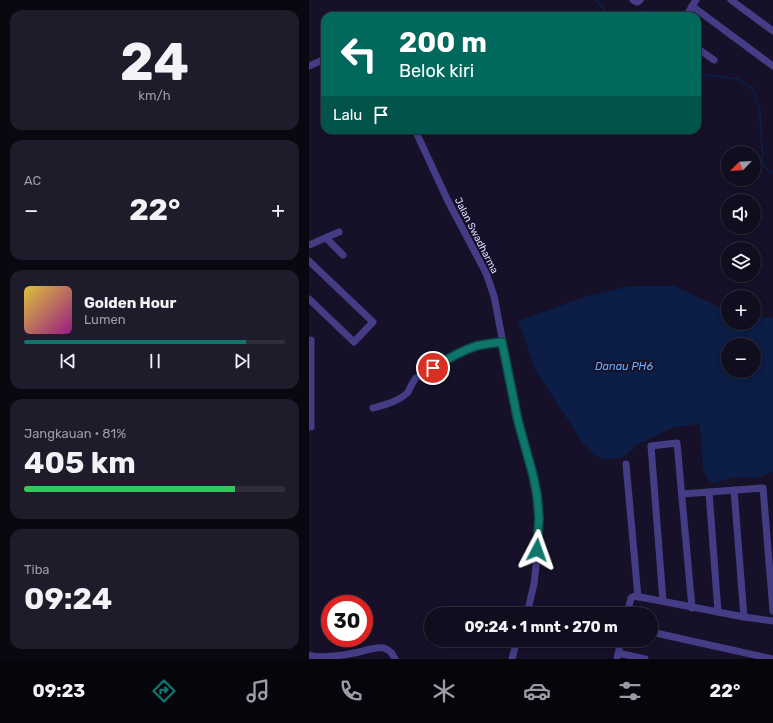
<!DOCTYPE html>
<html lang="id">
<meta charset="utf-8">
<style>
body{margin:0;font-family:Rubik,sans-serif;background:#1e1b2b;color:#f1f3f6;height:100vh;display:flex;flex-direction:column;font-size:15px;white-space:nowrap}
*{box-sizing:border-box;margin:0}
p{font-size:13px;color:#9c9ca4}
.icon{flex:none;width:22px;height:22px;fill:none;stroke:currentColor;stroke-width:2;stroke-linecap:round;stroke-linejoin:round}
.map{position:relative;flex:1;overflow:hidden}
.details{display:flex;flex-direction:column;gap:10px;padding:10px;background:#090710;width:309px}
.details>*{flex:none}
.top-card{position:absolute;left:12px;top:12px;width:380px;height:122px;border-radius:12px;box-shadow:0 2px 6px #0003,0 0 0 1px #302d3c;background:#00695c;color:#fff;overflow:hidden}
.needle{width:26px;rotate:245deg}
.buttons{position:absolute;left:412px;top:146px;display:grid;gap:8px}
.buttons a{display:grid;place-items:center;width:40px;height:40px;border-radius:50%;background:#100d1e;box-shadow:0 2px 6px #0003,0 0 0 1px #302d3c;font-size:20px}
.speed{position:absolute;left:12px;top:595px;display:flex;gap:8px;font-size:20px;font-weight:700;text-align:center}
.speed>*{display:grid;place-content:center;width:52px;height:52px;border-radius:50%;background:#100d1e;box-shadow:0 2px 6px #0003,0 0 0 1px #302d3c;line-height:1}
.speed .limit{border:6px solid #d22;background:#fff;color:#111}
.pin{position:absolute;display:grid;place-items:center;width:34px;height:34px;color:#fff;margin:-17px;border:2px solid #fff;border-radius:50%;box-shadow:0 1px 4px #0007}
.me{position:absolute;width:44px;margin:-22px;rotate:4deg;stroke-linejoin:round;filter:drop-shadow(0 0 3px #0008)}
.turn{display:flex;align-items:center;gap:14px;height:84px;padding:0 12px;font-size:18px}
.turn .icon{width:52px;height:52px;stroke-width:2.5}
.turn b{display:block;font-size:28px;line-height:34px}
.then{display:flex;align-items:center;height:38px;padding:0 12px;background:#0003;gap:8px;font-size:15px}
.big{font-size:30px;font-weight:700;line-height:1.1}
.details .tile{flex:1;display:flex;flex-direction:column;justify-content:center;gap:6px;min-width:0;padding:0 14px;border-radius:12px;background:#1e1b2b}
.details .dial{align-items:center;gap:0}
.dial b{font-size:52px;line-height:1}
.song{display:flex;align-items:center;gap:12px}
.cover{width:48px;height:48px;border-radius:6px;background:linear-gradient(135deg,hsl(50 70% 55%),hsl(310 70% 35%))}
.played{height:4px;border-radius:2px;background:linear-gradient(90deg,#0f766e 85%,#302d3c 85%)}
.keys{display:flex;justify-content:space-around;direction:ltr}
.heat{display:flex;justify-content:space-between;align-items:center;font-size:22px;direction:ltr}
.charge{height:6px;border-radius:3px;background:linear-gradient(90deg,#34c759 81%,#302d3c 0)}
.trip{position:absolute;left:115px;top:607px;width:234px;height:40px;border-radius:20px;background:#100d1e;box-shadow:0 2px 6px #0003,0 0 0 1px #302d3c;font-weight:700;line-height:40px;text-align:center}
.tab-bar{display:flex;height:64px;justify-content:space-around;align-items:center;background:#06050c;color:#9c9ca4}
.tab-bar .icon{width:28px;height:28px}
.tab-bar .active{color:#0f766e}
.tab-bar b{font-size:18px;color:#f1f3f6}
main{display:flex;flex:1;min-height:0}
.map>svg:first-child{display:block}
</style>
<main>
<section class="details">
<div class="tile dial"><b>24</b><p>km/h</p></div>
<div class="tile"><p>AC</p>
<div class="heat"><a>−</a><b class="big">22°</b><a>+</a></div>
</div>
<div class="tile">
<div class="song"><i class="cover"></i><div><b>Golden Hour</b><p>Lumen</p></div></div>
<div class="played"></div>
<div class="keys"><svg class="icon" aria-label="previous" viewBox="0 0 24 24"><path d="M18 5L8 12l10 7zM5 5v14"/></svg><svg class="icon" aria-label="pause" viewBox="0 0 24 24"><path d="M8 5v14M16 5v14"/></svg><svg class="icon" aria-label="next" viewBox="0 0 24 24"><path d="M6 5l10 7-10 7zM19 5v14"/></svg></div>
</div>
<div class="tile"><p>Jangkauan · 81%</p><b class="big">405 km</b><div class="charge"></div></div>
<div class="tile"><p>Tiba</p><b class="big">09:24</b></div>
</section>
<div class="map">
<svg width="464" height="659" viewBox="0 0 464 659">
<rect width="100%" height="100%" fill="#161128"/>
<path fill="#0c1d46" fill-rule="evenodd" d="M321,286H365L419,311V323H445V316L464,318V473L462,472L451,477H429L402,483L394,470L392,439L390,424L366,427L329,444L315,457L297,460L286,456L274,443L227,371L209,321L279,296ZM419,345H445V371H419Z"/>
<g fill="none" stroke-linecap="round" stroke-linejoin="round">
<g stroke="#0c1d46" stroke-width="2">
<polyline points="287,0 301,16"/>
<polyline points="309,16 341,10 347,16"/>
<polyline points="388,74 429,79 444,89 451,110 454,165 460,171 464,172"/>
</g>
<g stroke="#443d85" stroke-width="7">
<polyline points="324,0 328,2 331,0"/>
<polyline points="422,0 464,31"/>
<polyline points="383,6 464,66"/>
<polyline points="377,16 387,0"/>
<polyline points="388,48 405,60"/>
<polyline points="0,66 16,59"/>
<polyline points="106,130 139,201 177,273 185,296 209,421 224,475 228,495 230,518 230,538 225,584 218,614"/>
<polyline points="17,238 34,255"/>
<polyline points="0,245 30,232"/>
<polyline points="0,261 64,322 45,342 0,299"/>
<path d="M64,408C75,405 91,401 99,392C102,387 103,382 107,378L143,357L160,349L168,346L193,341"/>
<polyline points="0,427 2,427 2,340"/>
<polyline points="317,464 329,597"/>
<polyline points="425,490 435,617"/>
<polyline points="400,492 409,612"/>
<polyline points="373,494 454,488 464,611"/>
<polyline points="354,601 342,446 368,443 383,608"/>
<polyline points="318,614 322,598 326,596 435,617 464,621"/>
<polyline points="342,632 464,659"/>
<polyline points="309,653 336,659"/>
<path d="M0,655C13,659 36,655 50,652C58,650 67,647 75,648C81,650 84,654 86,659"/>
<polyline points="203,659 208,640"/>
<polyline points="308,659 312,640"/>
</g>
</g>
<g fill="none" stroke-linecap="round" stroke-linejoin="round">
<g stroke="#0a4d48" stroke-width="10">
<path id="route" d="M124,368C138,359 152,351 167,346C176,344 184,343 193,342L209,421L224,475L228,495L230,518L228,550"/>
</g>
<use href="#route" stroke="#0f766e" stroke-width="7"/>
</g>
<g text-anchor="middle" stroke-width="4" stroke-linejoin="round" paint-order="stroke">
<g font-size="10" fill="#dfd9fe" stroke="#161128">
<text transform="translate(168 235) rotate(63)" y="4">Jalan Swadharma</text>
</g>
<g font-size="11" font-style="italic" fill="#6aaffb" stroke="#161128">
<text x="315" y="370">Danau PH6</text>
</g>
</g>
</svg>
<div class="buttons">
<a><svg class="needle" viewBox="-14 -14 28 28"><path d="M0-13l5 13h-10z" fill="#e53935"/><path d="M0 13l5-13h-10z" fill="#9c9ca4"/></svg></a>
<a><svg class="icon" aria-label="sound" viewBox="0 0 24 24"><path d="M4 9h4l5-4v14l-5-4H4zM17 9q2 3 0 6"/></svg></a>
<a><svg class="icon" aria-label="layers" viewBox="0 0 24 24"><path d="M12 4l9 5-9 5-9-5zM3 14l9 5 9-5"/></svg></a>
<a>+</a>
<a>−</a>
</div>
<div class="speed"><div class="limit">30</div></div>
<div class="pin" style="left:124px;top:368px;background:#d93025"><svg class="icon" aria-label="arrive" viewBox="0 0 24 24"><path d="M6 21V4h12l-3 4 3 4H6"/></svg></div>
<svg class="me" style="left:228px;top:550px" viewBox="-20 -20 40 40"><path d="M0-17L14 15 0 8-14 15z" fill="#0f766e" stroke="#fff" stroke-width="4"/></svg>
<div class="trip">09:24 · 1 mnt · 270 m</div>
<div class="top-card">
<div class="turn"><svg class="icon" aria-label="left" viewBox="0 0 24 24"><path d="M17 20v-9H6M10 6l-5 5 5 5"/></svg><div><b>200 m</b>Belok kiri</div></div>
<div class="then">Lalu<svg class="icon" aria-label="arrive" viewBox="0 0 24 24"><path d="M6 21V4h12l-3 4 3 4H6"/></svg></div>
</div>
</div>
</main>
<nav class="tab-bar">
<b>09:23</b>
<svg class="icon active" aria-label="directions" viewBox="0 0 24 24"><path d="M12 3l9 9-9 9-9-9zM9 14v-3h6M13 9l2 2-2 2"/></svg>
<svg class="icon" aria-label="music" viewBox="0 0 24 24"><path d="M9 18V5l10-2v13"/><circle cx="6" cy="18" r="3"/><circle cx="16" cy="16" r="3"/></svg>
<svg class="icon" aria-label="phone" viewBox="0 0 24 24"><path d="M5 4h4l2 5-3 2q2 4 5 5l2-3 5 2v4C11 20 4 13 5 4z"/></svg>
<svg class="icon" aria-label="climate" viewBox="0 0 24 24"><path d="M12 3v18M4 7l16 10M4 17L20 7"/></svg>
<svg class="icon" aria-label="car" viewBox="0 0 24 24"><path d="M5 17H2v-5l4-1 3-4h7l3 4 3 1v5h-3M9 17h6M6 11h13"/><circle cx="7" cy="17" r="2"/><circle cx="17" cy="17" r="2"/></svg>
<svg class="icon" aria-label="filters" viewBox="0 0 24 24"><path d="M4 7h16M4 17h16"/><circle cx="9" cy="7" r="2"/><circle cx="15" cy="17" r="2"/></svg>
<b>22°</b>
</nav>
